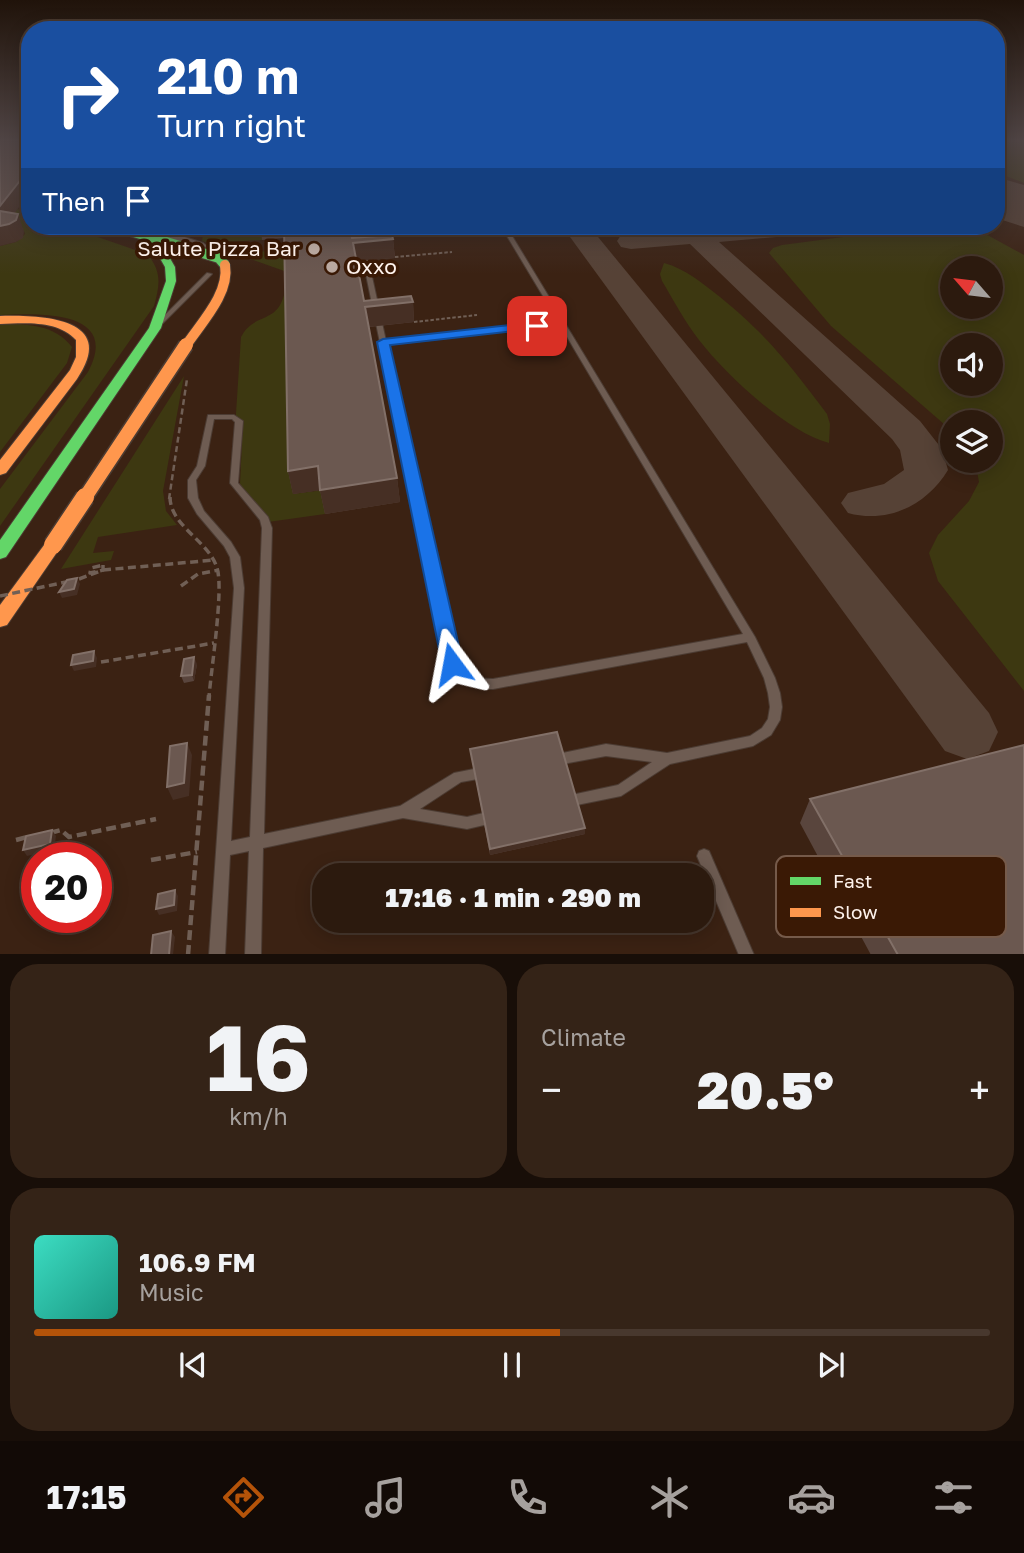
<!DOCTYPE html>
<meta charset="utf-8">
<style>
body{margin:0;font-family:"Golos Text",sans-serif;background:#342317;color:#f1f3f6;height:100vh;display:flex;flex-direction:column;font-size:26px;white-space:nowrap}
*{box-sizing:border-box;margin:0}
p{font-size:23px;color:#a6a19e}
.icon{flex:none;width:38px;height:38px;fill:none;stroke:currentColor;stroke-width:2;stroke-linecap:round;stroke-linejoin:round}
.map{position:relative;height:954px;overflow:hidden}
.sheet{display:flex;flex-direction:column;gap:10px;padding:10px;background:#180e08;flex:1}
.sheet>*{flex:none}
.guide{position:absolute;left:21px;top:21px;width:984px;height:214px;border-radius:28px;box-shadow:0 4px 18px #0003,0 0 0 2px #48382e;background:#1a4fa0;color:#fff;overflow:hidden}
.needle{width:46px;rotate:298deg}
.fabs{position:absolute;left:940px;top:256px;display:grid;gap:14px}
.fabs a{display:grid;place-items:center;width:63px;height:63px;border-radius:50%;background:#2c1a0e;box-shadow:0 4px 18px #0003,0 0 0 2px #48382e;font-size:35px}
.speed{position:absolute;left:21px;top:842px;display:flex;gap:14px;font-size:35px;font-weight:700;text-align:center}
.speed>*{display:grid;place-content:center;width:91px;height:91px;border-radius:50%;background:#2c1a0e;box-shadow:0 4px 18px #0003,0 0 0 2px #48382e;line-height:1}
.speed .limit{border:10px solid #d22;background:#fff;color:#111}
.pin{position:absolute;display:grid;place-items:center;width:60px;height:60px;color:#fff;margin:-30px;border-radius:14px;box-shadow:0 4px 10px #0006}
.me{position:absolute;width:77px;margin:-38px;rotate:347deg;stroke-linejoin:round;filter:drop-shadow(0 0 5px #0008)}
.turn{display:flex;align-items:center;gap:24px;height:147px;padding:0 21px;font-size:32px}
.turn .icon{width:91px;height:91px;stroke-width:2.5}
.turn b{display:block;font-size:49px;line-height:60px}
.then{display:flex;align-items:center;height:66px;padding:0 21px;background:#0003;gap:14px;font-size:26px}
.big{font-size:52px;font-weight:800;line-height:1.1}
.sheet .tile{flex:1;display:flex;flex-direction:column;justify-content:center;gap:10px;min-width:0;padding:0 24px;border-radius:28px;background:#342317}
.sheet .dial{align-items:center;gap:0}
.dial b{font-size:91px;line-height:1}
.song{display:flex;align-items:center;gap:21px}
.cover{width:84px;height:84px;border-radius:10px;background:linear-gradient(135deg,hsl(170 70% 55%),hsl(170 70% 35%))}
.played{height:7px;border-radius:4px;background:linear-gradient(90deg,#b45309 55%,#48382e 55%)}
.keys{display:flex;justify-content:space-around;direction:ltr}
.heat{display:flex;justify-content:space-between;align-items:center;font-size:38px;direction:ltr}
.sheet .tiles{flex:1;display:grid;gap:10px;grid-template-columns:1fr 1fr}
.tile:last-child{grid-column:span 2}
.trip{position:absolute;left:312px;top:863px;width:402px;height:70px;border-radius:28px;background:#2c1a0e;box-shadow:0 4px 18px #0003,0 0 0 2px #48382e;font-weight:800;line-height:70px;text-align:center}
.dock{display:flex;height:112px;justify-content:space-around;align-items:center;background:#120a06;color:#a6a19e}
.dock .icon{width:49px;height:49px}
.dock .active{color:#b45309}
.dock b{font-size:32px;color:#f1f3f6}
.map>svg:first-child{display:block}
</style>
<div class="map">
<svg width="1024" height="955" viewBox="0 0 1024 955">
<rect width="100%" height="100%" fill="#3b2213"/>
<g fill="#3d3811" fill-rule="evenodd">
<polygon points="996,140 1024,140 1024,183 996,172"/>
<path d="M17,209L30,214V226H66L147,254C162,271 160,285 154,306L0,526V489L88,372C121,310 40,313 0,315V246L16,242L25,234L24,231L4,227Z"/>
<polygon points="204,226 235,226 234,232 263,230 262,240 209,243 202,241"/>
<path d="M927,226H971L1024,255V691L938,581L929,553L938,535L969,501L979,482L975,460H990V422H952V431L831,326L769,253L773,248L782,245ZM952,268H990V306H952ZM952,345H990V383H952Z"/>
<path d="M288,249L293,494L323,490L325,514L268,522L240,484L242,443L234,444L241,337C257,307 285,331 287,272L245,257L257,252Z"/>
<path d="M664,263C686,269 702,283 720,297C767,335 791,366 827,414L830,424L829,443C787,432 726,375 699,340C685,322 674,301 662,281L660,274Z"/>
<path d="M0,324C27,324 54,324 72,347L67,363L0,452Z"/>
<polygon points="184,376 163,491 166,511 177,525 98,537 93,553 114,551 111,560 61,569"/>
</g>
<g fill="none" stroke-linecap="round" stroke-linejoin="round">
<g fill="#564236" fill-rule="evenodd">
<polygon points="996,187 1024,194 1024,208 996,201"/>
<polygon points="562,226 589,226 989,713 998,732 989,751 967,759 945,751"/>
<path d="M673,226H824L820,232L811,234L719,242L920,421L942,449L948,470C927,505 888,524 848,513L841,503L848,493L884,484L904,470L900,450L892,439L690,244L631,249L621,247L617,241L621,235L675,229Z"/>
</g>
<polygon fill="#564236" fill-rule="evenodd" points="996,177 1024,185 1024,227 996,218"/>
<g stroke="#4c3c33" stroke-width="2">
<g id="lane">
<path d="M356,226H361L386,341L558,321L501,226H506L755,637L775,678L780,693L782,707L780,720L771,735L753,746L670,764L621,796L567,807L562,805L560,801L562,797L618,785L652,762L606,756L552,766L548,764L546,760L548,756L606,744L667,753L750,736L762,728L768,719L770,707L768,693L764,678L747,642L493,689C472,689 457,682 446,664ZM560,325L743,634L493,679C477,679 468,675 457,662L387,345Z"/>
<polygon points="207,273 212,274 163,323 159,323 159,321"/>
<path d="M208,415H234L243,421L238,483L268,517L272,528L264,834L400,806L454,773L484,767L489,769L490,773L489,777L461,782L420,809L467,817L492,811L497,812L499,817L497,822L467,829L403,818L263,848L261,955H245L249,851L230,855L225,955H209L234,588L230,557L224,546L197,514L188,498V480L197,466ZM214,419H232L235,422L230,483L260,520L262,528L250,837L231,841L244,588L240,557L231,542L204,511L198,498L196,480L205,466Z"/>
<polygon points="704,849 709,851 754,955 739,955 697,856 699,851"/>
</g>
</g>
<g stroke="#4c3c33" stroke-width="2">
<g id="fast">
<polygon points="0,194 30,197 30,203 0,200"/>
<polygon points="154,244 163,246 175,267 176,281 161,328 6,557 0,559 0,540 149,328 166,281 165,267 153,246"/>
</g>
</g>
<g stroke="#4c3c33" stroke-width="2">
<g id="slow">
<path d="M0,316C42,315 119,318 77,379L6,473L0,475V460L70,370L76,357V340C58,320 25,323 0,324Z"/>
<polygon points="53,539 59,541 62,545 7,625 0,627 0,605 47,541"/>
</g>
</g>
<g stroke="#705f55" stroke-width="2" stroke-dasharray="3.5 2" stroke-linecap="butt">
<polyline points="395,257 452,252"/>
<polyline points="414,322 477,315"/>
</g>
<polyline stroke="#705f55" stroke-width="2.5" stroke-dasharray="6 3.5" stroke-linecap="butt" points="169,499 187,379"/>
<g stroke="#705f55" stroke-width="3.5" stroke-dasharray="8 4.5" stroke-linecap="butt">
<path d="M170,497C170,526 209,541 217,568C224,589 211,670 209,697"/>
<polygon points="103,565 103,570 90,573 91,568"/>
<polyline points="103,570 214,560"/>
<polyline points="79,579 103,570"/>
<polyline points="181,586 198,574 219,570"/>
<polyline points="101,662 214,643"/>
</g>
<g stroke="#705f55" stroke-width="4.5" stroke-dasharray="10 5" stroke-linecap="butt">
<polyline points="50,833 61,830 69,837 156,819"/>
<polyline points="16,840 27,837"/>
<polyline points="151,860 197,852"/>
<polyline points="188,955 209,695"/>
</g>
<use href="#lane" fill="#6e5c52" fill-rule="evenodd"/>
<use href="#fast" fill="#63d668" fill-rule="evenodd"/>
<use href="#slow" fill="#ff974d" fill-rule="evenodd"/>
<g stroke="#4c3c33" stroke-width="6" stroke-linecap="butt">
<polyline id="lane-bridge-far1" points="142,226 156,231"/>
</g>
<g stroke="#4c3c33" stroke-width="8" stroke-linecap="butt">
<polyline id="lane-bridge" points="151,229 203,246"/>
</g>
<g stroke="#4c3c33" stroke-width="10" stroke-linecap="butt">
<polyline id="fast-bridge-far1" points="115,226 130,231"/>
</g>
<g stroke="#4c3c33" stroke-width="12" stroke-linecap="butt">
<polyline id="fast-bridge" points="124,229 219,258 225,265"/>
</g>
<g stroke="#4c3c33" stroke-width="12" stroke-linecap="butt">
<path id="slow-bridge-far2" d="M185,347C200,324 230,294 225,265"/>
</g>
<g stroke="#4c3c33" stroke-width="17" stroke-linecap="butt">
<polyline id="slow-bridge-far1" points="84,499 186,345"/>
</g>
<g stroke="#4c3c33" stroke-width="21" stroke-linecap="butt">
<polyline id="slow-bridge" points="53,545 85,497"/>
</g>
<polyline stroke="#705f55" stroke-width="3.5" stroke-dasharray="8 4.5" stroke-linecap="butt" points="0,596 66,582"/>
<use href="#lane-bridge-far1" stroke="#6e5c52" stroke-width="4.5"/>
<use href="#lane-bridge" stroke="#6e5c52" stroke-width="6"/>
<use href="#fast-bridge-far1" stroke="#63d668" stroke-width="9"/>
<use href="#fast-bridge" stroke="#63d668" stroke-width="10"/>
<use href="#slow-bridge-far2" stroke="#ff974d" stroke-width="10"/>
<use href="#slow-bridge-far1" stroke="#ff974d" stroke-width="14"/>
<use href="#slow-bridge" stroke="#ff974d" stroke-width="18"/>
</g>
<g fill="#59453d">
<polygon points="232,226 350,226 352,238 393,239 395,258 356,261 364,301 413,302 414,322 369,327 397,478 400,502 325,514 320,490 293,494 288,471 284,238 262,240 261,230 234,232"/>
<polygon points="197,664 194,681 184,683 181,676"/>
<polygon points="470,749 585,828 585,834 490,855"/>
<polygon points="810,799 1024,955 871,955 800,823"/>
</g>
<g fill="#462f24">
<polygon points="30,168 30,192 6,225 18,214 24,231 23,238 16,242 0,246 0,206"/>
<polygon points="393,239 395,258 355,261 353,243"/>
<polygon points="413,302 414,322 367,327 365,307"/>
<polygon points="318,466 323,490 293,494 288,471"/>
<polygon points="397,478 400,502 325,514 320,490"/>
<polygon points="77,578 80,584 77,595 62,598 59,592"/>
<polygon points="94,651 97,658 96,667 74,671 71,665"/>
<polygon points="194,657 197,664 194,681 192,675"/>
<polygon points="187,743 192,755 189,796 173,800 167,787"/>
<polygon points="585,828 585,834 490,855 490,849"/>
<polygon points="52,830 56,836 54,850 27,856 23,850"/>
<polygon points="175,890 178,896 177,911 159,915 156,909"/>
<polygon points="171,931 175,937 173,955 169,955"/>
</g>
<g fill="#6b5850" stroke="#827068" stroke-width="2">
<polygon points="0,140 30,140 30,168 0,206"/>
<polygon points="0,211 18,214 16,220 9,224 0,226"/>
<polygon points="284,226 350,226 352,238 392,235 393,239 353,243 364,301 411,296 413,302 365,307 397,478 320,490 318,466 288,471"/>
<polygon points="77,578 74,589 59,592 67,580"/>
<polygon points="94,651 93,661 71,665 73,655"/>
<polygon points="194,657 192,675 181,676 184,659"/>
<polygon points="557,732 585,828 490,849 470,749"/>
<polygon points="187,743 184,783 167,787 170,746"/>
<polygon points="1024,745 1024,955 898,955 810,799"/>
<polygon points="52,830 50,844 23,850 26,836"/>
<polygon points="175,890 174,905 156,909 158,894"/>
<polygon points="171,931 169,955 151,955 153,935"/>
</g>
<linearGradient id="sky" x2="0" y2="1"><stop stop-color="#20130a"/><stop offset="0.51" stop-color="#4f4444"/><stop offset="1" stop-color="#4f4444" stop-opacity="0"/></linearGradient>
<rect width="1024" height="274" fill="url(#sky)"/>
<polygon fill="#1a73e8" stroke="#114b97" stroke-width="2" points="537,322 543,326 541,328 390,345 463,664 460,670 452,672 445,670 442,664 377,342 383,339"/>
<g fill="#baa9a0" stroke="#3a1905" stroke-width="2.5">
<circle cx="314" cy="249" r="7"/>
<circle cx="332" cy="267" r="7"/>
</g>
<g text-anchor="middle" stroke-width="7" stroke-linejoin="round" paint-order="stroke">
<g font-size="21" fill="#fef2ec" stroke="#3a1905" text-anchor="end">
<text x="300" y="256">Salute Pizza Bar</text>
<text x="346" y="274" text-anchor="start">Oxxo</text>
</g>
</g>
<rect x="776" y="856" width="230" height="81" rx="10" fill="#3a1905" stroke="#755a4a" stroke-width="2"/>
<rect x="790" y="877" width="31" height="8" fill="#63d668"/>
<rect x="790" y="908" width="31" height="9" fill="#ff974d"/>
<g font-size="19" fill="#fef2ec">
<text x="833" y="888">Fast</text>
<text x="833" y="919">Slow</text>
</g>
</svg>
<div class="fabs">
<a><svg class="needle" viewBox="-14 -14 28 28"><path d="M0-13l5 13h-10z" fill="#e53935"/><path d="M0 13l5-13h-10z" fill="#a6a19e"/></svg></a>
<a><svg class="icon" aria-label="sound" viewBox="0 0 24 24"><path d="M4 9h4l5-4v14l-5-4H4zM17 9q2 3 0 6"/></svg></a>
<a><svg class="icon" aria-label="layers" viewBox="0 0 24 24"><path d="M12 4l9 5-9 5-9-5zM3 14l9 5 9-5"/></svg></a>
</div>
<div class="speed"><div class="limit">20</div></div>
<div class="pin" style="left:537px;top:326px;background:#d93025"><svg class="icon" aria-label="arrive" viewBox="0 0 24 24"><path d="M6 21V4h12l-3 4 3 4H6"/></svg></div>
<svg class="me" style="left:452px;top:664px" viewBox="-20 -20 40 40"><path d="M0-17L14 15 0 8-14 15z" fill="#1a73e8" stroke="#fff" stroke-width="4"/></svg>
<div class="trip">17:16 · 1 min · 290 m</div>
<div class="guide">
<div class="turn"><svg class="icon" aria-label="right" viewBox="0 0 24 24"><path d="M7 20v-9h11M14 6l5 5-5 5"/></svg><div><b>210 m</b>Turn right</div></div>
<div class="then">Then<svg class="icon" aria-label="arrive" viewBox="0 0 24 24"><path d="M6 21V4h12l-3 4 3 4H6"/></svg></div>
</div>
</div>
<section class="sheet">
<div class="tiles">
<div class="tile dial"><b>16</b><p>km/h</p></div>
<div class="tile"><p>Climate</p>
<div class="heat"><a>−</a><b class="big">20.5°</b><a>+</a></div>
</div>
<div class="tile">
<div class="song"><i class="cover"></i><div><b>106.9 FM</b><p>Music</p></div></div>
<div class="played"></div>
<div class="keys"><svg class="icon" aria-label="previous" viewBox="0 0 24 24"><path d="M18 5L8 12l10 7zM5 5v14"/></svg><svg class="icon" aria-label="pause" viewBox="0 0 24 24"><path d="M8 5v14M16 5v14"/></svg><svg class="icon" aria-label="next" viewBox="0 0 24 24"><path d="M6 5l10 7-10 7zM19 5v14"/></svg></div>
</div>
</div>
</section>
<nav class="dock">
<b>17:15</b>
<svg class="icon active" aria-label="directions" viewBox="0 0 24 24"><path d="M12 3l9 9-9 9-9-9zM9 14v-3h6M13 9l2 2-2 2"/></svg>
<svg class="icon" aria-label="music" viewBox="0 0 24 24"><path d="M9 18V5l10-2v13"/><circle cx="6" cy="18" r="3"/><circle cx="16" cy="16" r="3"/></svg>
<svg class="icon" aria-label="phone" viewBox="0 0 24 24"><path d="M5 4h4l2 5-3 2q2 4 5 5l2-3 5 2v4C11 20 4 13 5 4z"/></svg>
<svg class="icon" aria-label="climate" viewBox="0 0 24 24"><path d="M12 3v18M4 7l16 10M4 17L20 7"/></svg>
<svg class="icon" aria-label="car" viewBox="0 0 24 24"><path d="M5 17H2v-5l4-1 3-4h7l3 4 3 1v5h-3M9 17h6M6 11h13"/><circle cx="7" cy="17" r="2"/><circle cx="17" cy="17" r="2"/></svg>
<svg class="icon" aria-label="filters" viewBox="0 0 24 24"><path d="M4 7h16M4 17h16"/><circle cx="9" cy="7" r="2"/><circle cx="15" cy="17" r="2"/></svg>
</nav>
